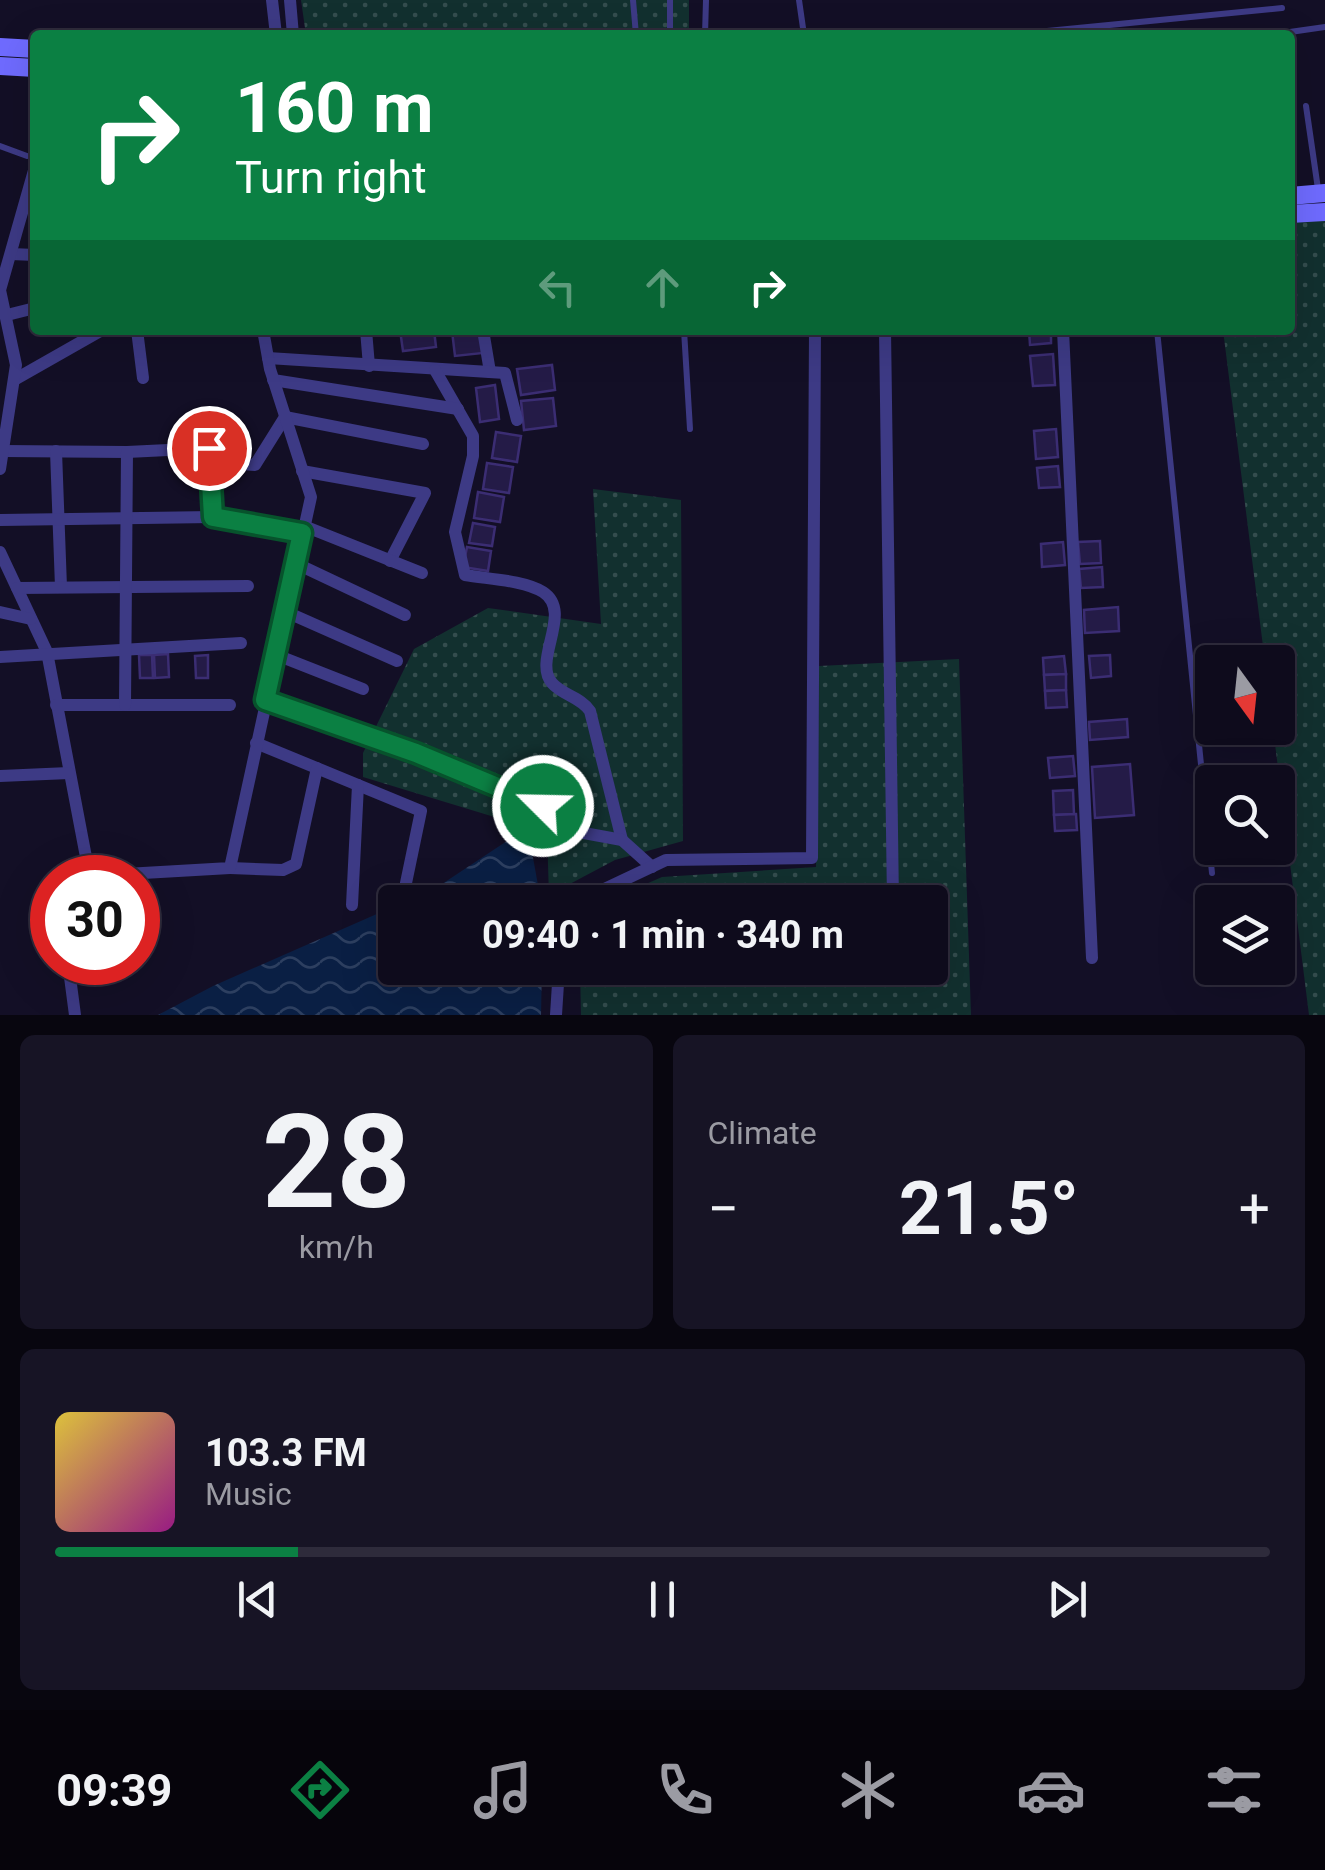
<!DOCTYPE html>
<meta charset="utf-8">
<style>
body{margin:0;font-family:Roboto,sans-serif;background:#171425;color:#f1f3f6;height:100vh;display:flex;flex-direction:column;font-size:38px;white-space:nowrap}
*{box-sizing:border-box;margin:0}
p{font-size:32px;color:#9b9ba3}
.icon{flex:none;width:55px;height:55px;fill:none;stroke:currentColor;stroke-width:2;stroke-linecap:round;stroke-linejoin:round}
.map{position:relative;height:1015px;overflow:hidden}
.sheet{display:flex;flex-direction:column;gap:20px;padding:20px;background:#08060f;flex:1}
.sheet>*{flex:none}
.banner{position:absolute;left:30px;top:30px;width:1265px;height:305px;border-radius:10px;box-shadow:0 10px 40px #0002,0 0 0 2px #2e2b3b;background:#0b8043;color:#fff;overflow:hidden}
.needle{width:65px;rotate:165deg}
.tools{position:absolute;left:1195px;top:645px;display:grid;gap:20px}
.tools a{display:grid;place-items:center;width:100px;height:100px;border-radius:10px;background:#0e0b1c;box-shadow:0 10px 40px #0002,0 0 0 2px #2e2b3b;font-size:50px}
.speed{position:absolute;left:30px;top:855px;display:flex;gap:20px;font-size:50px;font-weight:700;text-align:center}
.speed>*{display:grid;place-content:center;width:130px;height:130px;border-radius:50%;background:#0e0b1c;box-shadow:0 10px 40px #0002,0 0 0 2px #2e2b3b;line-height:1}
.speed .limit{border:15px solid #d22;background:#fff;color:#111}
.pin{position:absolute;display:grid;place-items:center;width:85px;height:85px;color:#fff;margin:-42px;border:5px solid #fff;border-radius:50%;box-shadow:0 2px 10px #0007}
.me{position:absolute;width:110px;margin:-55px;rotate:293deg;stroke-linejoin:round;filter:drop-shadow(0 0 8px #0008)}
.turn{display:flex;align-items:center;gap:35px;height:210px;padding:0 40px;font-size:45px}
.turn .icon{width:130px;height:130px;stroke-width:2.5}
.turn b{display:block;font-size:70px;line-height:85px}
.lanes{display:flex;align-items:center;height:95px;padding:0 40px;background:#0003;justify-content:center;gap:50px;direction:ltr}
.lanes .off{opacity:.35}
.big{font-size:75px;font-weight:700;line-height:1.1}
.sheet .tile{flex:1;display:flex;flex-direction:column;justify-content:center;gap:15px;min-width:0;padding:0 35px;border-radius:15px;background:#171425}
.sheet .dial{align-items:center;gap:0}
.dial b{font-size:130px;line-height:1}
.song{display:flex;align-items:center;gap:30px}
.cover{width:120px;height:120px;border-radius:15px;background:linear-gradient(135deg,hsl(50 70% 55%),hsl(310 70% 35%))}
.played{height:10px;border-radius:5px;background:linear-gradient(90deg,#0b8043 20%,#2e2b3b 20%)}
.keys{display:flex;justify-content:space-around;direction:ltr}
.heat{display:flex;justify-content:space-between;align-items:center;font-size:55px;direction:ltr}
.sheet .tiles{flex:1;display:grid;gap:20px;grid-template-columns:1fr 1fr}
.tile:last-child{grid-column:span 2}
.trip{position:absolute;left:378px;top:885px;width:570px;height:100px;border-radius:10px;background:#0e0b1c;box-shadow:0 10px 40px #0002,0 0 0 2px #2e2b3b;font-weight:700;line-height:100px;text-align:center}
.tab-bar{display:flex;height:160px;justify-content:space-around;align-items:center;background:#06040b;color:#9b9ba3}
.tab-bar .icon{width:70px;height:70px}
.tab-bar .active{color:#0b8043}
.tab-bar b{font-size:45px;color:#f1f3f6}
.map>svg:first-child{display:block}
</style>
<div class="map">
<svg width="1325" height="1015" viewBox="0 0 1325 1015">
<defs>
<pattern id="grass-dots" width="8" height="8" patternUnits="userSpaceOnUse" patternTransform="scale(2.5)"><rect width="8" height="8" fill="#12302f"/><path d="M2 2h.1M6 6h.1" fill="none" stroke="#344d4e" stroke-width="1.8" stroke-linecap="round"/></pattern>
<pattern id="water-waves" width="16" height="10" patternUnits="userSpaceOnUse" patternTransform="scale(2.5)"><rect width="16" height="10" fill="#0a1f44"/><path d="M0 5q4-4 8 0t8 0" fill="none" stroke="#2d3f60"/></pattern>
</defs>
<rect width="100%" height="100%" fill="#130f26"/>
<g fill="url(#grass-dots)">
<polygon points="301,0 689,0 689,35 306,35"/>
<polygon points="1325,219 1325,1015 1309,1015 1273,728 1278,728 1278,662 1265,662 1223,330 1290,330 1290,222"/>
<polygon points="593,489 681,500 683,841 615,860 549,895 547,833 363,777 363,753 414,649 488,608 601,624"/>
<polygon points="959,659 971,1015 581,1015 580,968 930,968 930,902 605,902 662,877 816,867 819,666"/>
</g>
<g fill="url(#water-waves)">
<polygon points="519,833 530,841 541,902 403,902 436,888"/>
<polygon points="395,906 395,968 542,968 541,1015 158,1015 213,986"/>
</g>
<g fill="#241b47" stroke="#3b2d73" stroke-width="2.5">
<polygon points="400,330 434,330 436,347 403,351"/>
<polygon points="480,330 483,353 455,356 452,331"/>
<polygon points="1029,330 1051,330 1051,343 1030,345"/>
<polygon points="1053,354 1055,385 1033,386 1030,356"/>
<polygon points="552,365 555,390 521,395 517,369"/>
<polygon points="495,385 499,419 480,422 476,388"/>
<polygon points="553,398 556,426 524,430 521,401"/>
<polygon points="1056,429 1058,457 1036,459 1034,431"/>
<polygon points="496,432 521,436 517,462 492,458"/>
<polygon points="487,463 513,467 509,493 483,489"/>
<polygon points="1058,466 1060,487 1039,488 1037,468"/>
<polygon points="478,492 504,497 500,522 474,518"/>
<polygon points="473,523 495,527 492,546 469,543"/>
<polygon points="1100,541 1101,563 1080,564 1078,542"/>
<polygon points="1063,542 1065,565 1042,567 1041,544"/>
<polygon points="467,547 491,551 488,571 463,567"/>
<polygon points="1102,567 1103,587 1081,588 1079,569"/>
<polygon points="1118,607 1119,631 1085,633 1084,610"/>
<polygon points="168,654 169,677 155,678 154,655"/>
<polygon points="139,655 152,655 153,678 140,678"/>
<polygon points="208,655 208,678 196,678 195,656"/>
<polygon points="1110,655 1111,676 1091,678 1089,656"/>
<polygon points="1064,656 1066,674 1044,675 1043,658"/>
<polygon points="1066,674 1066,690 1045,691 1044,675"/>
<polygon points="1066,690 1067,707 1046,708 1045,691"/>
<polygon points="1127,719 1128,737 1090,740 1089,722"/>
<polygon points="1073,756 1075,776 1050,778 1048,758"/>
<polygon points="1130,764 1134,815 1095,818 1092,767"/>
<polygon points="1073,790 1074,814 1054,815 1053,791"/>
<polygon points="1076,814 1077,830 1055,831 1054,815"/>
</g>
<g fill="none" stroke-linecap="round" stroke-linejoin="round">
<g stroke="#3d3a85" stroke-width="6">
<polyline points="633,0 636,35"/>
<polyline points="670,0 670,35"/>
<polyline points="799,0 804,35"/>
<polyline points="705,35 706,0"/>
<polyline points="1007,35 1282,8"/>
<polyline points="1269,35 1325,27"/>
<polyline points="1306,106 1318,189"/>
<polyline points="0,146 27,156"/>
<polyline points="684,330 690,429"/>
<polyline points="1157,330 1212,873"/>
</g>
<g stroke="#3d3a85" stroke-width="12">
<polyline points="272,0 276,35"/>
<polyline points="290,0 293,35"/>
<polyline points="11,254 35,255"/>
<polyline points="7,315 35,308"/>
<polyline points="137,330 143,378"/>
<polyline points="366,330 369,366"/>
<polyline points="483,330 490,372"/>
<polyline points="885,330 893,902"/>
<polyline points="1063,330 1092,958"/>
<polyline points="268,358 505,373 517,420"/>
<path d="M435,370L473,436V456L455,532L465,575C487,579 524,580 543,592C574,612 532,660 552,683C562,695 581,697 590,711L622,840"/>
<polyline points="14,380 102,330"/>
<polyline points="273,380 458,409"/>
<polyline points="3,451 127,452"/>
<polyline points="56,451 61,587"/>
<polyline points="210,462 255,465 285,417 423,444"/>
<polyline points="0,469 16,365 0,290 35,167"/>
<polyline points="302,471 425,493 390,561"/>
<polyline points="0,520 213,517"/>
<polyline points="304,526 422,573"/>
<polyline points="0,552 47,652 90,878"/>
<polyline points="295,563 405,615"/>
<polyline points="17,588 248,586"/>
<polyline points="284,611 397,661"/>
<polyline points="0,612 31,619"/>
<polyline points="274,654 363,689"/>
<polyline points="0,657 241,643"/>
<polyline points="265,700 416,753 537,803 573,831 622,840 652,867"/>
<polyline points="56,705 230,705"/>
<polyline points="125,705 127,452 209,448 213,517 302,533"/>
<polyline points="256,743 421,811 406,883"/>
<polyline points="0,776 69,773"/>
<polyline points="230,868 283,870 296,864 317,768"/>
<polyline points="91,876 230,868 311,497 270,369 263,330"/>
<polyline points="577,902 666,860 812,858 815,330"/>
<polyline points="352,905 358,785"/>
<polyline points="68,962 75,1015"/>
<polyline points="556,1015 559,968"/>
</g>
<g stroke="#6f6bff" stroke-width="18">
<polyline points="0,47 35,49"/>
<polyline points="0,66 35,68"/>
<polyline points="1290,196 1325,193"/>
<polyline points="1290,214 1325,212"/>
</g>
</g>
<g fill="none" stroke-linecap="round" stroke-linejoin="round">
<g stroke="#07532c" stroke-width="25">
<polyline id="route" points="209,448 213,517 302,533 265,700 416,753 543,806"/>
</g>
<use href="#route" stroke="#0b8043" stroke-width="18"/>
</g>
</svg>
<div class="tools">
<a><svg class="needle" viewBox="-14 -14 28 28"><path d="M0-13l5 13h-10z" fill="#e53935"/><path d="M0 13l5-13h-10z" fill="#9b9ba3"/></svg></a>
<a><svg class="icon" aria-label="search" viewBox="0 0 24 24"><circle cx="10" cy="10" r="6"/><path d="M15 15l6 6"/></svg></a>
<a><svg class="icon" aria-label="layers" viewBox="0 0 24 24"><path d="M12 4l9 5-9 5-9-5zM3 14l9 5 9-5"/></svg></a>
</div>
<div class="speed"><div class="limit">30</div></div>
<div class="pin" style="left:209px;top:448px;background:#d93025"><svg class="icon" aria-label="arrive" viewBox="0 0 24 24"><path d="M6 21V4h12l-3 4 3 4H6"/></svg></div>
<svg class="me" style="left:543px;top:806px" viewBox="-20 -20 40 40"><circle r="17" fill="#0b8043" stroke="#fff" stroke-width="3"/><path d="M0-11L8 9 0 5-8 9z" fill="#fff"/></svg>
<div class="trip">09:40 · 1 min · 340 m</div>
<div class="banner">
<div class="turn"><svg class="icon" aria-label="right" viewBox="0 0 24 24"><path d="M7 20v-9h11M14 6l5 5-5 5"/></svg><div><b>160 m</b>Turn right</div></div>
<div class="lanes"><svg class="icon off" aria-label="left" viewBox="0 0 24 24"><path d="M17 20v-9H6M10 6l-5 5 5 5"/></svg><svg class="icon off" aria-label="ahead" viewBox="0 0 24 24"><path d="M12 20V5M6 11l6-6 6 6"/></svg><svg class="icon" aria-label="right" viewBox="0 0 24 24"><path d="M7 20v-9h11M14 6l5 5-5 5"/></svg></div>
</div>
</div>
<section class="sheet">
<div class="tiles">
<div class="tile dial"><b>28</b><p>km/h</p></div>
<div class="tile"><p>Climate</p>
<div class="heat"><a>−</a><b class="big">21.5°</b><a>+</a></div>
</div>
<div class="tile">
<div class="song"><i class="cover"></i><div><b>103.3 FM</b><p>Music</p></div></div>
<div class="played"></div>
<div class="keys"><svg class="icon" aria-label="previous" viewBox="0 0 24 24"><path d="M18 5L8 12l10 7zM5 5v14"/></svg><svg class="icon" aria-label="pause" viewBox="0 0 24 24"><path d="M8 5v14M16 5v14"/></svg><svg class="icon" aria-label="next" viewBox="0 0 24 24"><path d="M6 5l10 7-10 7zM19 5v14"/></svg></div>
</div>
</div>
</section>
<nav class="tab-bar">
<b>09:39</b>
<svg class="icon active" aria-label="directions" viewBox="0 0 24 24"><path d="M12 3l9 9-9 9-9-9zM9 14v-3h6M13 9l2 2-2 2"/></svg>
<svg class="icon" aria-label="music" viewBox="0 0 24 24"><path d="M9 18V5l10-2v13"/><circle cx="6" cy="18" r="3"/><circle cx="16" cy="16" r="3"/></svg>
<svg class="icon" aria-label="phone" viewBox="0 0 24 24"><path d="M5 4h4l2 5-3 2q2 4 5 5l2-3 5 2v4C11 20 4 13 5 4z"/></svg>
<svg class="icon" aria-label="climate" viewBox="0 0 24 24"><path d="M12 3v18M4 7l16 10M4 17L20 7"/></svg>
<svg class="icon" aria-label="car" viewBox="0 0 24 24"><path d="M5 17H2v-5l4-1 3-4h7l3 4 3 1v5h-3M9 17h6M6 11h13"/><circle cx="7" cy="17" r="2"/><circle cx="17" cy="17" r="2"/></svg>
<svg class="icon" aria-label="filters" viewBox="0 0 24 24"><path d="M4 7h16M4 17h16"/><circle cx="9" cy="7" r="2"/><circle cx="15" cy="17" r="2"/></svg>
</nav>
